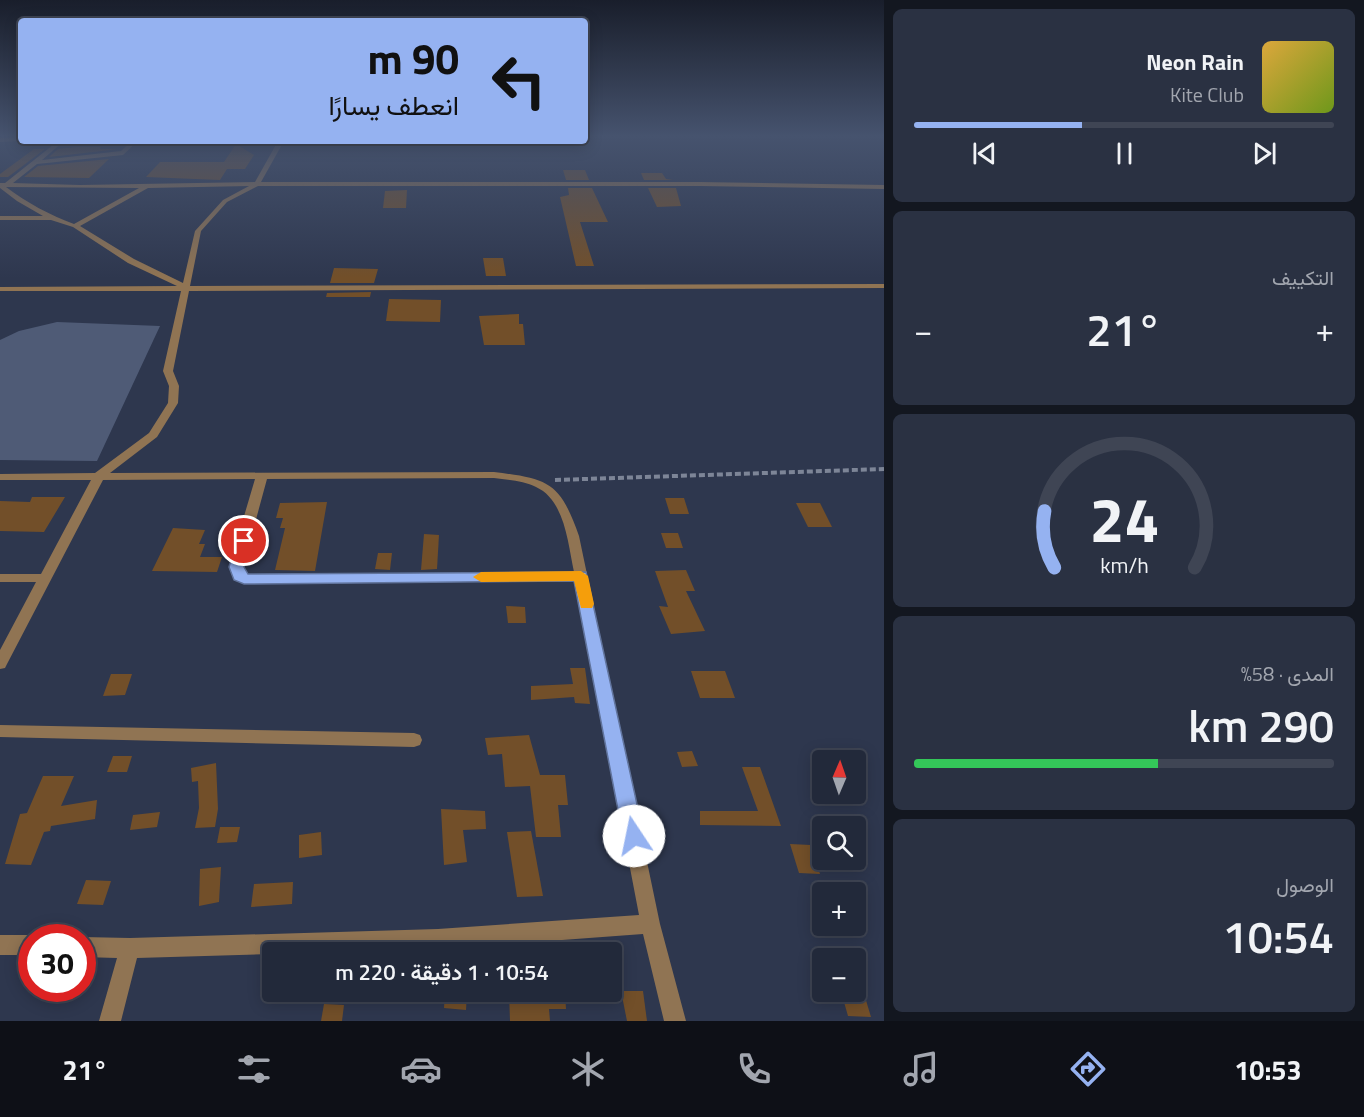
<!DOCTYPE html>
<html lang="ar">
<meta charset="utf-8">
<style>
body{margin:0;font-family:"Titillium Web",Vazirmatn,sans-serif;background:#2a3142;color:#f1f3f6;direction:rtl;height:100vh;display:flex;flex-direction:column;font-size:22px;white-space:nowrap}
*{box-sizing:border-box;margin:0}
p{font-size:20px;color:#a2a6af}
.icon{flex:none;width:33px;height:33px;fill:none;stroke:currentColor;stroke-width:2;stroke-linecap:round;stroke-linejoin:round}
.map{position:relative;flex:1;overflow:hidden;direction:ltr}
.panel{display:flex;flex-direction:column;gap:9px;padding:9px;background:#131720;width:480px}
.panel>*{flex:none}
.guide{position:absolute;left:18px;top:18px;width:570px;height:126px;border-radius:6px;box-shadow:0 3px 15px #0003,0 0 0 2px #3f4554;direction:rtl;background:#95b2f1;color:#111;overflow:hidden}
.needle{width:39px;rotate:2deg}
.buttons{position:absolute;left:812px;top:750px;display:grid;gap:12px}
.buttons a{display:grid;place-items:center;width:54px;height:54px;border-radius:6px;background:#22293a;box-shadow:0 3px 15px #0003,0 0 0 2px #3f4554;font-size:30px}
.speed{position:absolute;left:18px;top:924px;display:flex;gap:12px;font-size:30px;font-weight:700;text-align:center}
.speed>*{display:grid;place-content:center;width:78px;height:78px;border-radius:50%;background:#22293a;box-shadow:0 3px 15px #0003,0 0 0 2px #3f4554;line-height:1}
.speed .limit{border:9px solid #d22;background:#fff;color:#111}
.pin{position:absolute;display:grid;place-items:center;width:51px;height:51px;color:#fff;margin:-26px;border:3px solid #fff;border-radius:50%;box-shadow:0 2px 6px #0007}
.me{position:absolute;width:66px;margin:-33px;rotate:349deg;stroke-linejoin:round;filter:drop-shadow(0 0 4px #0008)}
.turn{display:flex;align-items:center;gap:21px;height:126px;padding:0 30px;font-size:27px}
.turn .icon{width:78px;height:78px;stroke-width:2.5}
.turn b{display:block;font-size:42px;line-height:51px}
.big{font-size:45px;font-weight:600;line-height:1.1}
.panel .tile{flex:1;display:flex;flex-direction:column;justify-content:center;gap:9px;min-width:0;padding:0 21px;border-radius:9px;background:#2a3142}
.panel .dial{align-items:center;gap:0}
.dial svg{height:156px;overflow:visible;fill:none;stroke:#3f4554;stroke-width:7;stroke-linecap:round;text-anchor:middle}
.dial text{fill:#f1f3f6;stroke:none}
.song{display:flex;align-items:center;gap:18px}
.cover{width:72px;height:72px;border-radius:9px;background:linear-gradient(135deg,hsl(40 70% 55%),hsl(80 70% 35%))}
.played{height:6px;border-radius:3px;background:linear-gradient(90deg,#95b2f1 40%,#3f4554 40%)}
.keys{display:flex;justify-content:space-around;direction:ltr}
.heat{display:flex;justify-content:space-between;align-items:center;font-size:33px;direction:ltr}
.charge{height:9px;border-radius:4px;background:linear-gradient(90deg,#34c759 58%,#3f4554 0)}
.trip{position:absolute;left:262px;top:942px;width:360px;height:60px;border-radius:6px;background:#22293a;box-shadow:0 3px 15px #0003,0 0 0 2px #3f4554;font-weight:600;line-height:60px;text-align:center;direction:rtl}
.tab-bar{display:flex;height:96px;justify-content:space-around;align-items:center;background:#0e1017;color:#a2a6af}
.tab-bar .icon{width:42px;height:42px}
.tab-bar .selected{color:#95b2f1}
.tab-bar b{font-size:27px;color:#f1f3f6}
main{display:flex;flex:1;min-height:0}
.map>svg:first-child{display:block}
</style>
<main>
<section class="panel">
<div class="tile">
<div class="song"><i class="cover"></i><div><b>Neon Rain</b><p>Kite Club</p></div></div>
<div class="played"></div>
<div class="keys"><svg class="icon" aria-label="previous" viewBox="0 0 24 24"><path d="M18 5L8 12l10 7zM5 5v14"/></svg><svg class="icon" aria-label="pause" viewBox="0 0 24 24"><path d="M8 5v14M16 5v14"/></svg><svg class="icon" aria-label="next" viewBox="0 0 24 24"><path d="M6 5l10 7-10 7zM19 5v14"/></svg></div>
</div>
<div class="tile"><p>التكييف</p>
<div class="heat"><a>−</a><b class="big">21°</b><a>+</a></div>
</div>
<div class="tile dial"><svg viewBox="0 0 100 80">
<path d="M14 69A42 42 0 1 1 86 69"/>
<path d="M14 69A42 42 0 0 1 9 40" stroke="#95b2f1"/>
<text x="50" y="56" font-size="32" font-weight="700">24</text>
<text x="50" y="72" font-size="11">km/h</text>
</svg></div>
<div class="tile"><p>المدى · 58%</p><b class="big">290 km</b><div class="charge"></div></div>
<div class="tile"><p>الوصول</p><b class="big">10:54</b></div>
</section>
<div class="map">
<svg width="884" height="1021" viewBox="0 0 884 1021">
<rect width="100%" height="100%" fill="#2e374e"/>
<polygon fill="#4f5b76" points="57,322 160,326 97,461 0,460 0,340 19,331"/>
<g fill="#724f29">
<polygon points="236,144 254,155 245,169 227,169 220,180 146,177 160,162 224,162"/>
<polygon points="78,147 101,147 100,149 119,149 49,157 58,149"/>
<polygon points="34,149 45,149 8,177 0,177 0,174"/>
<polygon points="109,159 89,178 24,177 38,166"/>
<polygon points="563,170 585,170 589,180 566,180"/>
<polygon points="641,173 662,173 666,179 673,180 644,180"/>
<polygon points="568,188 592,188 608,222 580,222 594,266 576,266 560,197 569,195"/>
<polygon points="648,188 676,188 681,206 657,207"/>
<polygon points="407,190 406,208 383,208 385,191"/>
<polygon points="483,258 503,258 506,276 486,276"/>
<polygon points="334,268 378,269 374,283 330,283"/>
<polygon points="371,292 370,297 326,297 327,293"/>
<polygon points="389,299 441,300 440,322 386,321"/>
<polygon points="519,314 519,324 523,324 525,345 484,345 479,316"/>
<polygon points="32,497 65,497 44,532 0,531 0,501 30,502"/>
<polygon points="665,498 684,498 689,514 670,514"/>
<polygon points="327,502 315,571 275,570 285,528 280,528 283,518 276,518 280,503"/>
<polygon points="796,503 820,503 832,527 808,527"/>
<polygon points="173,528 205,530 199,544 205,544 200,557 222,557 217,572 152,571"/>
<polygon points="661,533 678,533 683,548 666,548"/>
<polygon points="424,534 439,535 437,569 421,570"/>
<polygon points="378,553 392,553 390,570 375,569"/>
<polygon points="686,570 695,591 686,591 705,631 671,634 659,606 668,607 655,571"/>
<polygon points="506,606 525,607 526,623 508,623"/>
<polygon points="570,668 585,668 590,704 575,703 574,697 531,700 531,686 573,684"/>
<polygon points="691,671 725,671 735,698 700,698"/>
<polygon points="111,674 132,674 125,695 103,696"/>
<polygon points="529,735 540,775 565,775 568,805 558,805 561,837 536,837 530,786 505,787 502,754 488,755 485,738"/>
<polygon points="692,751 698,766 682,767 677,752"/>
<polygon points="113,756 132,756 127,772 107,772"/>
<polygon points="216,763 218,809 215,827 195,828 199,808 198,781 192,782 191,768"/>
<polygon points="742,767 760,767 781,826 700,825 700,811 758,811"/>
<polygon points="43,776 74,776 61,806 97,800 95,819 51,826 50,831 44,832 31,865 5,864 20,814 27,813"/>
<polygon points="441,809 485,811 486,829 463,830 467,862 444,865"/>
<polygon points="160,812 157,827 130,830 133,815"/>
<polygon points="220,827 240,827 237,842 217,843"/>
<polygon points="531,831 543,896 517,897 507,832"/>
<polygon points="321,832 322,855 299,858 299,835"/>
<polygon points="790,844 811,845 820,874 799,873"/>
<polygon points="221,867 219,902 199,906 200,869"/>
<polygon points="86,880 111,881 103,905 77,904"/>
<polygon points="293,882 292,904 251,907 254,884"/>
<polygon points="621,991 643,991 647,1021 627,1021"/>
<polygon points="445,992 467,992 466,1010 444,1008"/>
<polygon points="509,992 565,992 566,1009 549,1009 550,1021 510,1021"/>
<polygon points="842,995 865,997 871,1017 848,1016"/>
<polygon points="324,1004 344,1005 342,1021 321,1021"/>
</g>
<g fill="none" stroke-linecap="round" stroke-linejoin="round">
<polyline stroke="#7d8597" stroke-width="4" stroke-dasharray="6 3" stroke-linecap="butt" points="555,480 884,469"/>
<g fill="#907453" fill-rule="evenodd">
<polygon points="21,137 21,141 0,142 0,138"/>
<path d="M58,141H64L42,160L121,151L132,141H138L123,155L37,164L13,183L80,185L255,182L278,141H284L261,182H700L884,185V189L700,186H258L227,202L201,231L190,286L884,284V288L189,291L173,371L179,386L178,403L157,437L110,473L494,472C549,479 560,482 579,536L660,924L686,1021H664L643,934L438,949L137,958L121,1021H99L117,958L82,957V937L130,938L438,929L639,915L575,580L245,584L235,579L229,567L255,479L103,480L7,664L5,668L0,669V650L36,582H0V574H41L91,480H0V474L95,473L149,433L168,403L169,386L163,371L181,291H0V287L177,286L128,263L73,227L51,220H0V216H43L17,201L0,188V183H5ZM249,186L223,200L195,231L183,283L134,259L80,226L148,188ZM6,187L139,188L74,224C50,215 27,203 6,187ZM494,478C508,480 524,481 536,487C565,500 568,544 574,572L248,576L243,567L267,479Z"/>
<polygon points="0,725 414,733 420,735 422,740 420,745 414,747 0,737"/>
<polygon points="0,935 32,935 38,938 32,938 32,955 0,955"/>
</g>
</g>
<linearGradient id="sky" x2="0" y2="1"><stop stop-color="#191e2b"/><stop offset="0.49" stop-color="#46536e"/><stop offset="1" stop-color="#46536e" stop-opacity="0"/></linearGradient>
<rect width="884" height="278" fill="url(#sky)"/>
<polygon fill="#95b2f1" stroke="#61749d" stroke-width="1.5" points="244,537 251,541 244,567 248,574 586,572 644,836 641,843 634,845 626,843 623,836 574,581 244,584 234,580 229,567 236,541"/>
<polygon fill="#f59e0b" points="581,571 588,576 594,604 592,608 581,608 574,581 481,582 473,577 481,572"/>
</svg>
<div class="buttons">
<a><svg class="needle" viewBox="-14 -14 28 28"><path d="M0-13l5 13h-10z" fill="#e53935"/><path d="M0 13l5-13h-10z" fill="#a2a6af"/></svg></a>
<a><svg class="icon" aria-label="search" viewBox="0 0 24 24"><circle cx="10" cy="10" r="6"/><path d="M15 15l6 6"/></svg></a>
<a>+</a>
<a>−</a>
</div>
<div class="speed"><div class="limit">30</div></div>
<div class="pin" style="left:244px;top:541px;background:#d93025"><svg class="icon" aria-label="arrive" viewBox="0 0 24 24"><path d="M6 21V4h12l-3 4 3 4H6"/></svg></div>
<svg class="me" style="left:634px;top:836px" viewBox="-20 -20 40 40"><circle r="19" fill="#fff"/><path d="M0-13L10 11 0 6-10 11z" fill="#95b2f1"/></svg>
<div class="trip">10:54 · 1 دقيقة · 220 m</div>
<div class="guide">
<div class="turn"><svg class="icon" aria-label="left" viewBox="0 0 24 24"><path d="M17 20v-9H6M10 6l-5 5 5 5"/></svg><div><b>90 m</b>انعطف يسارًا</div></div>
</div>
</div>
</main>
<nav class="tab-bar">
<b>10:53</b>
<svg class="icon selected" aria-label="directions" viewBox="0 0 24 24"><path d="M12 3l9 9-9 9-9-9zM9 14v-3h6M13 9l2 2-2 2"/></svg>
<svg class="icon" aria-label="music" viewBox="0 0 24 24"><path d="M9 18V5l10-2v13"/><circle cx="6" cy="18" r="3"/><circle cx="16" cy="16" r="3"/></svg>
<svg class="icon" aria-label="phone" viewBox="0 0 24 24"><path d="M5 4h4l2 5-3 2q2 4 5 5l2-3 5 2v4C11 20 4 13 5 4z"/></svg>
<svg class="icon" aria-label="climate" viewBox="0 0 24 24"><path d="M12 3v18M4 7l16 10M4 17L20 7"/></svg>
<svg class="icon" aria-label="car" viewBox="0 0 24 24"><path d="M5 17H2v-5l4-1 3-4h7l3 4 3 1v5h-3M9 17h6M6 11h13"/><circle cx="7" cy="17" r="2"/><circle cx="17" cy="17" r="2"/></svg>
<svg class="icon" aria-label="filters" viewBox="0 0 24 24"><path d="M4 7h16M4 17h16"/><circle cx="9" cy="7" r="2"/><circle cx="15" cy="17" r="2"/></svg>
<b>21°</b>
</nav>
